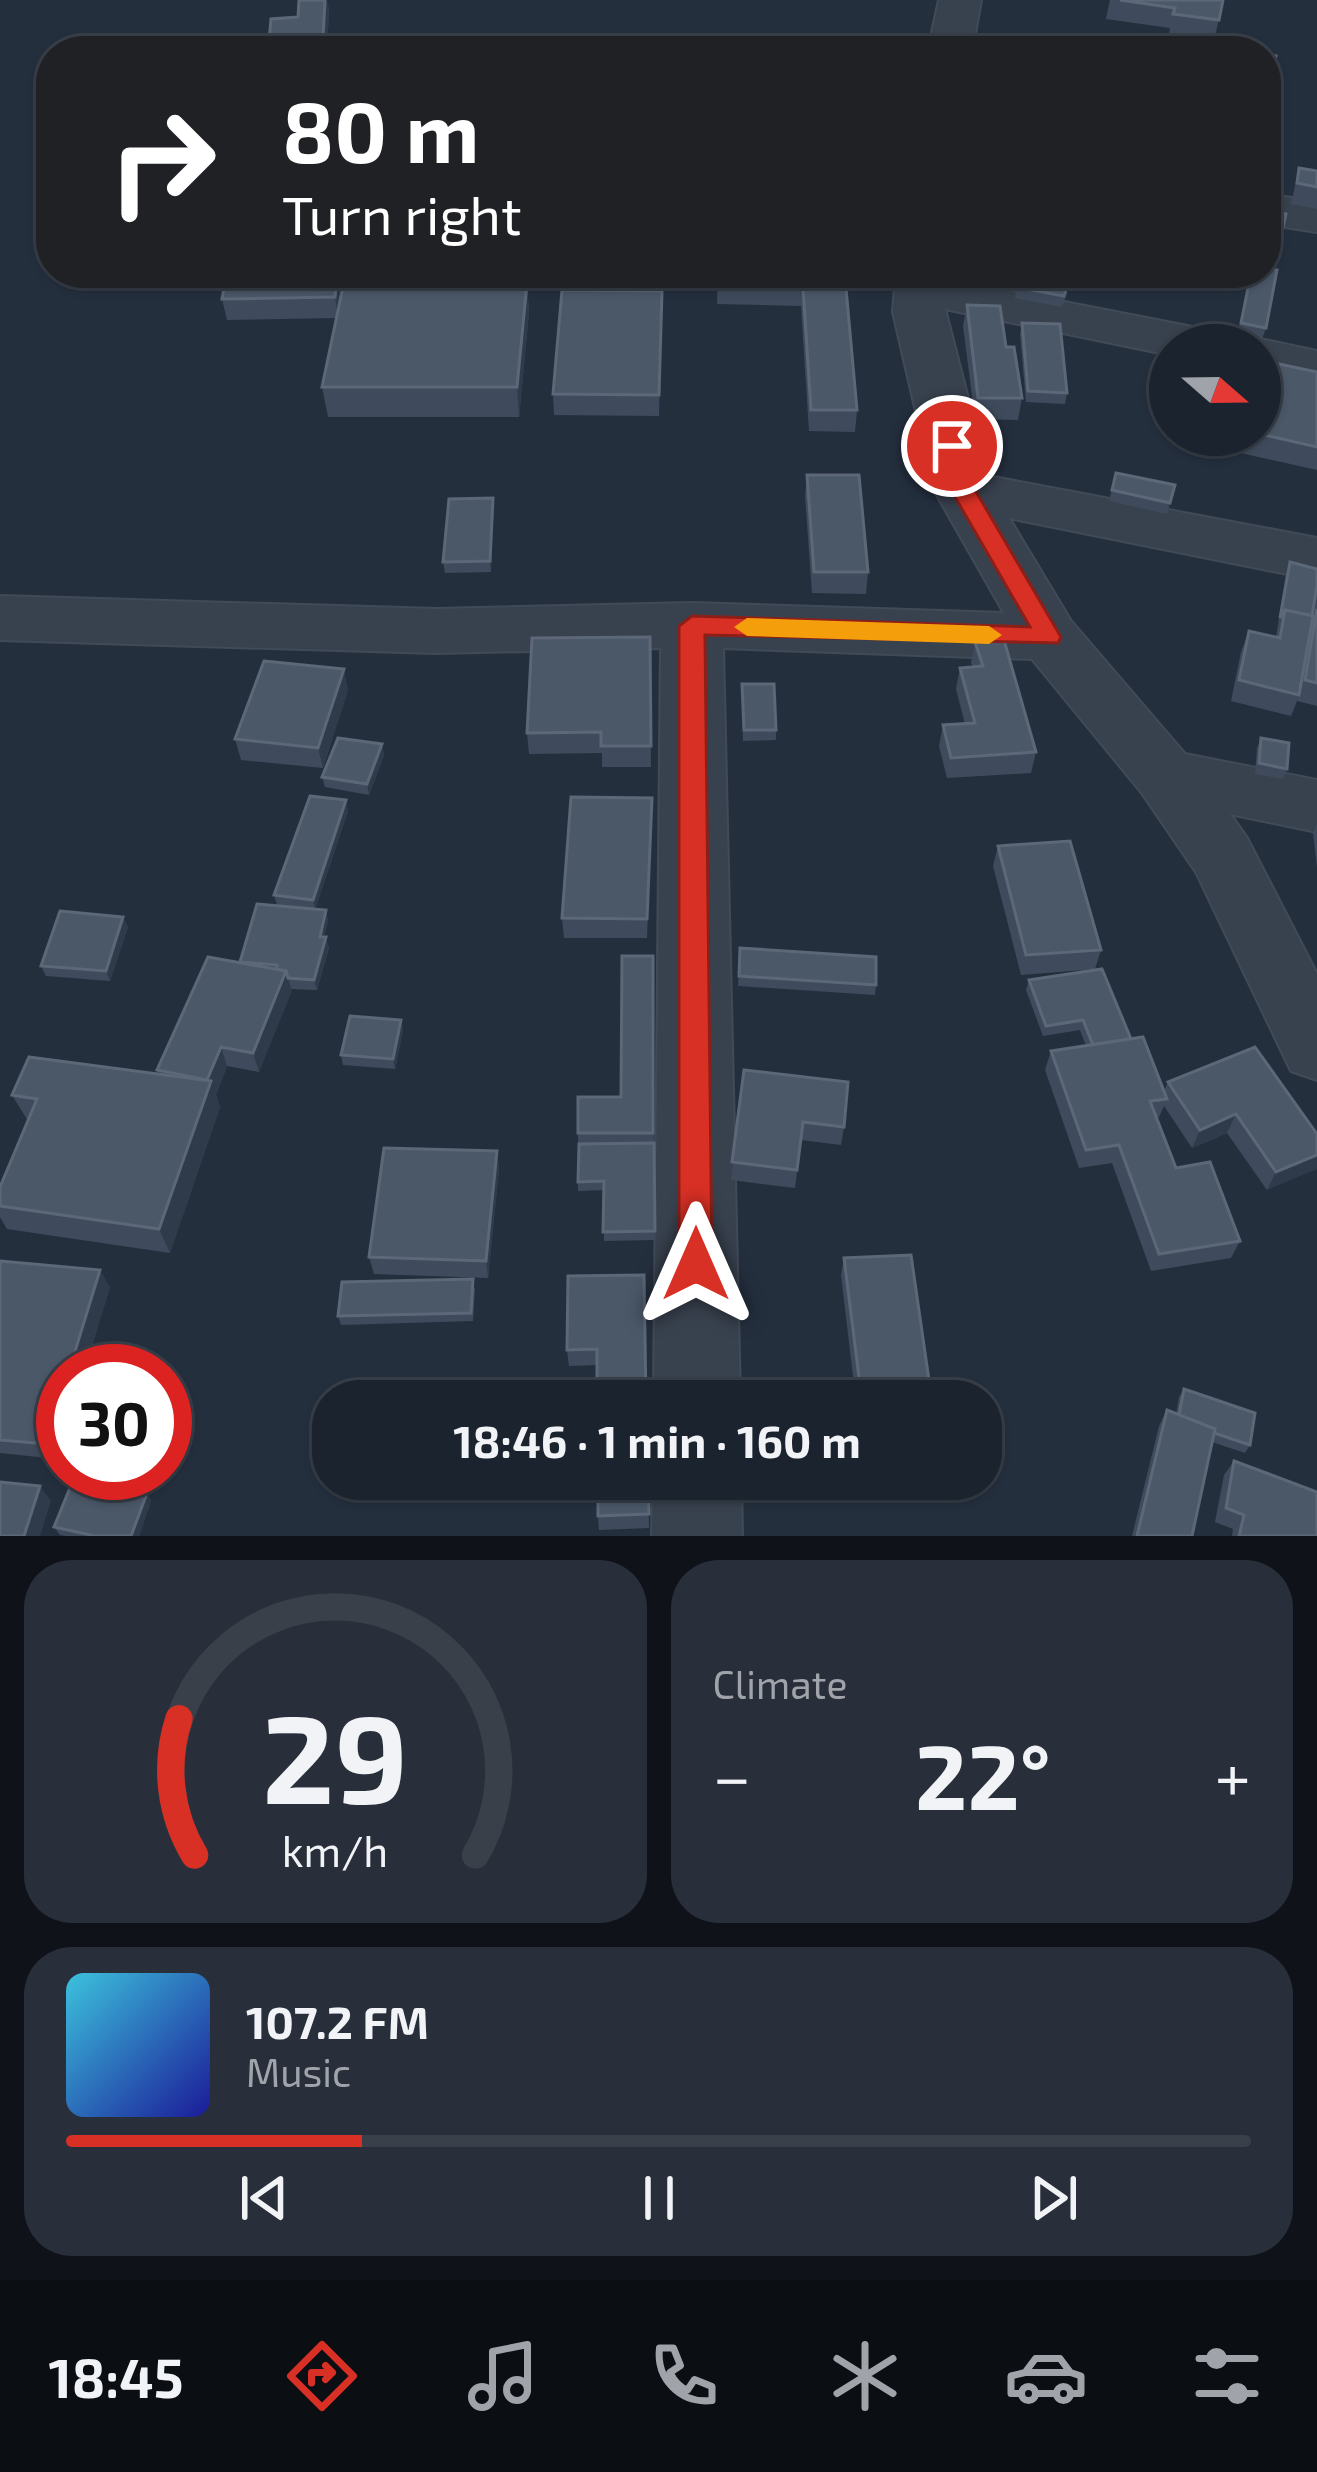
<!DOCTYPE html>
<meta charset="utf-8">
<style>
body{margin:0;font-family:"Exo 2",sans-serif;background:#282f3a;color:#f1f3f6;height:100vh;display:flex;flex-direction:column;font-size:45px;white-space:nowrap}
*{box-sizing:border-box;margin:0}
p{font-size:39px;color:#a0a4aa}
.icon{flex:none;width:66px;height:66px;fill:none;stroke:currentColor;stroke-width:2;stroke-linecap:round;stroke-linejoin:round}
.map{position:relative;height:1536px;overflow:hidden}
.drawer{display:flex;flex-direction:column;gap:24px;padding:24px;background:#0f1319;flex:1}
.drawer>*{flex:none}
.hud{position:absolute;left:36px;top:36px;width:1245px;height:252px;border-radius:48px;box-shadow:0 3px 9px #0004,0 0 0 3px #39404a;background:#202124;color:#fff;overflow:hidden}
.needle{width:78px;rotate:110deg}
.buttons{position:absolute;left:1149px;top:324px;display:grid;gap:24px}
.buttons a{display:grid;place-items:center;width:132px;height:132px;border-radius:50%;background:#1b232e;box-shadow:0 3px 9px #0004,0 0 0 3px #39404a;font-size:60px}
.speed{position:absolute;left:36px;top:1344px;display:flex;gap:24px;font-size:60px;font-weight:700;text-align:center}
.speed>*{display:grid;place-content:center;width:156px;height:156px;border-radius:50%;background:#1b232e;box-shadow:0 3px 9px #0004,0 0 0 3px #39404a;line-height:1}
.speed .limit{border:18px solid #d22;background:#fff;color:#111}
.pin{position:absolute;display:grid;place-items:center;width:102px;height:102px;color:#fff;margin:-51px;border:6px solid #fff;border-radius:50%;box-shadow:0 3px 12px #0007}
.me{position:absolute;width:132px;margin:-66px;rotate:0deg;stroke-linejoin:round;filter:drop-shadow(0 0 9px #0008)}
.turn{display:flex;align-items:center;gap:42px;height:252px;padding:0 48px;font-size:54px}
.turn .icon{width:156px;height:156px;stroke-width:2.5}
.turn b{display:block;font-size:84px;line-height:102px}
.big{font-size:90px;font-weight:700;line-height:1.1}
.drawer .widget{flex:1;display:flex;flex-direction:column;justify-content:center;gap:18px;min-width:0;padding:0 42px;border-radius:48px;background:#282f3a}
.drawer .dial{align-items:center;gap:0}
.dial svg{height:312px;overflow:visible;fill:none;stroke:#39404a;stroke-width:7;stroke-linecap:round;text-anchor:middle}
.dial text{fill:#f1f3f6;stroke:none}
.song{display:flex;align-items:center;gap:36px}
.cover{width:144px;height:144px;border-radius:18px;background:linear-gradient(135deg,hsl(190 70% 55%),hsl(240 70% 35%))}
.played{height:12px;border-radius:6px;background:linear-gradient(90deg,#d93025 25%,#39404a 25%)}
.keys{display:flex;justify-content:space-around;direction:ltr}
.heat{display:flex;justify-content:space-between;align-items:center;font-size:66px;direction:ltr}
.drawer .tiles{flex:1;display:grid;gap:24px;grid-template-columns:1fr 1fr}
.widget:last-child{grid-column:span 2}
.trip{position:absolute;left:312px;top:1380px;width:690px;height:120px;border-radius:48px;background:#1b232e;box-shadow:0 3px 9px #0004,0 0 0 3px #39404a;font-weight:700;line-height:120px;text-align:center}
.dock{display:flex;height:192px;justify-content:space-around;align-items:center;background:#0b0e12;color:#a0a4aa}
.dock .icon{width:84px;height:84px}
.dock .active{color:#d93025}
.dock b{font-size:54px;color:#f1f3f6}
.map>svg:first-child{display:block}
</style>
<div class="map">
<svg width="1317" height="1536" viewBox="0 0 1317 1536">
<rect width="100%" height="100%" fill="#242f3e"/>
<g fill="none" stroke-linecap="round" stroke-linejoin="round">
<g stroke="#414a57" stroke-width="4">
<g id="minor">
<polygon points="939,0 981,0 972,51 928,51"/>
<polygon points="1266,194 1317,202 1317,232 1266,224"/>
<polygon points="896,273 946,273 946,279 1203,329 1222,333 1230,345 1170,345 1170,355 945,309 988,476 1317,538 1317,580 1009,518 1071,621 1185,754 1317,780 1317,832 1230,814 1247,838 1317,974 1317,1080 1291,1071 1196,872 1142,793 1032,659 723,648 740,1401 654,1401 661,648 436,653 0,640 0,596 436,609 692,603 1004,613 934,490 893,312"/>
<polygon points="1260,339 1317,351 1317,385 1260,373 1260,345 1241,345"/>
<polygon points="653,1479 741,1479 742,1536 652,1536"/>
</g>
</g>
<use href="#minor" fill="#38414e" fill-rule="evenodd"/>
</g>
<g fill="#3f4b5c">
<polygon points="1110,0 1223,0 1214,41 1169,34 1170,28 1106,19"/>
<polygon points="329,8 327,51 271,51 269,41 298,17"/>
<polygon points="1266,54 1276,56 1271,78 1266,77"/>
<polygon points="1299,168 1317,171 1317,209 1291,204"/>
<polygon points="1266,210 1278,251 1275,262 1266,261"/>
<polygon points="227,273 315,273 315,275 327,278 337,278 341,299 527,283 529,312 519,417 328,417 322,387 337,318 227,320 222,299"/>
<polygon points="718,273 806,273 806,288 857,410 855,432 809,431 801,306 717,304"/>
<polygon points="1250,273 1266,328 1262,339 1238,334"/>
<polygon points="1016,287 1067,293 1062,307 1015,298"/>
<polygon points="662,291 659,416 554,415 553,394"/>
<polygon points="967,305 1006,347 1022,398 1018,420 975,419 963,326"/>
<polygon points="1022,323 1067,393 1065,404 1026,402 1020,334"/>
<polygon points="1317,372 1317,470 1227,450 1231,435 1260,435"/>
<polygon points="1116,473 1175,485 1167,514 1109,501"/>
<polygon points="807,475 868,572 866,594 812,593 805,496"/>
<polygon points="493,498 491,572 445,573 443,562"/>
<polygon points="1290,562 1317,569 1317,706 1297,701 1291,716 1231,701 1241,652 1249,631 1276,637 1286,573"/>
<polygon points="650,637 651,767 602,767 602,753 529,754 527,733"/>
<polygon points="975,642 1036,752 1031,773 947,778 939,746 943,725 965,724 956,689 960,668 973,667 971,663"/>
<polygon points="742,684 776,730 776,740 743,741"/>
<polygon points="348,690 323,768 241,760 235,739"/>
<polygon points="1261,738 1287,769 1283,779 1255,774 1257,748"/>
<polygon points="382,744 384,755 369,795 325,787 322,777"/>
<polygon points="652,798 647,938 564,938 562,918"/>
<polygon points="348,811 315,909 326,910 328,921 324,937 329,948 317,990 291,989 259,1072 227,1066 216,1095 220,1107 170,1253 7,1229 0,1217 0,1187 28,1121 12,1095 158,1074 157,1070 240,963 277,905 274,895"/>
<polygon points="1317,823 1317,867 1313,833"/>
<polygon points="998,846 1101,950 1095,969 1021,975 993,866"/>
<polygon points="128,927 110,981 46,976 41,966"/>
<polygon points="740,948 876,985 875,995 738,986"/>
<polygon points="653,956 655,1240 604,1241 604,1190 578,1191 578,1133 621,1097"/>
<polygon points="1029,980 1131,1039 1164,1091 1168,1082 1317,1134 1267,1190 1227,1133 1192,1148 1164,1106 1159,1117 1157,1118 1176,1168 1240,1241 1231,1258 1151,1271 1112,1163 1079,1168 1045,1070 1051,1051 1086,1046 1080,1030 1043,1036 1026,990"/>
<polygon points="401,1020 403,1030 395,1069 343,1065 341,1055"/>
<polygon points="744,1070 844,1127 841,1145 801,1140 795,1188 731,1180"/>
<polygon points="497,1151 499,1169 488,1278 374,1274 369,1257"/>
<polygon points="844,1258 932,1401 856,1401 841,1275"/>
<polygon points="0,1261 110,1287 57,1459 0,1453"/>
<polygon points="644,1275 597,1365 569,1366 567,1350"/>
<polygon points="475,1288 473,1321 341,1325 338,1316"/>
<polygon points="1184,1389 1250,1445 1245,1453 1212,1442 1192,1536 1132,1536 1159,1426 1167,1410 1176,1414 1179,1397"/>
<polygon points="1234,1461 1317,1536 1232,1536 1233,1529 1215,1522 1224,1475"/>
<polygon points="648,1479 649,1528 599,1530 598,1516"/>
<polygon points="147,1493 151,1501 139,1536 66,1536 60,1535 54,1527"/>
</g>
<g fill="#2f3b4b">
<polygon points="325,0 327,0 329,8 327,51 323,38"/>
<polygon points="337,278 341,300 338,318 335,297"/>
<polygon points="527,283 529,312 519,417 517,387"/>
<polygon points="493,498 494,509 491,572 490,561"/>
<polygon points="344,669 348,690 323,768 318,748"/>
<polygon points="382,744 384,755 369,795 367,784"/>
<polygon points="346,800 348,811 315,910 313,900"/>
<polygon points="326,910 328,921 322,947 320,937"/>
<polygon points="123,917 128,927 110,981 106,971"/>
<polygon points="326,937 329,948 317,990 314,980"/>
<polygon points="286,971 292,991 259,1072 253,1053"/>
<polygon points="401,1020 403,1030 395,1069 393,1059"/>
<polygon points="221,1047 227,1066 216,1095 220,1107 170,1253 159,1229 207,1080"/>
<polygon points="1236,1114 1227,1133 1192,1148 1200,1130"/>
<polygon points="497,1151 499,1169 488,1278 486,1261"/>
<polygon points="1317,1155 1317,1169 1267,1190 1276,1172"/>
<polygon points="100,1270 110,1287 84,1371 69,1371"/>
<polygon points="63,1389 63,1438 57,1459 46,1444"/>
<polygon points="40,1486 51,1501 40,1536 24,1536"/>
<polygon points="147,1493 151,1501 139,1536 131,1536"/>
</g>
<g fill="#4b5868" stroke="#5c6777" stroke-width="3">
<polygon points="299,0 325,0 323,38 269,41 271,19 298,17"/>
<polygon points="1120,0 1223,0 1219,20 1173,14 1175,8"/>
<polygon points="1212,46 1245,51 1211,51"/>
<polygon points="1266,54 1276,56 1274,67 1266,66"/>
<polygon points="1299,168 1317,171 1317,187 1297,183"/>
<polygon points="1266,210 1286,214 1278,251 1266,249"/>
<polygon points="1266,268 1277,270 1266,328 1241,323 1251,273 1266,273"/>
<polygon points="227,273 313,273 313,275 327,275 326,279 337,278 335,297 222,299"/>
<polygon points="718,273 806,273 806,285 717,283"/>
<polygon points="1021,273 1069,282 1064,296 1016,287"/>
<polygon points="344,282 527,283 517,387 322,387"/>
<polygon points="803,288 846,288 857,410 811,410"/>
<polygon points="562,290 662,291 659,395 553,394"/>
<polygon points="967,305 1000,306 1006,347 1014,347 1022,398 978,398"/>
<polygon points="1022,323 1060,324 1067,393 1028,391"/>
<polygon points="1260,360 1317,372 1317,447 1260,434"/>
<polygon points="1116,473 1175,485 1170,503 1112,490"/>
<polygon points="807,475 859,475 868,572 814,572"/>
<polygon points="493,498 490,561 443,562 449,499"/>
<polygon points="1290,562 1317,569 1317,584 1312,616 1285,610 1280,618"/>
<polygon points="1317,609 1317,683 1305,680"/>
<polygon points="1285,610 1313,616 1299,695 1239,680 1249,631 1280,638"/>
<polygon points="650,637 651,746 601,746 601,732 527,733 532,638"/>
<polygon points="1004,640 1036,752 951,758 943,725 975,723 960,668 983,666 975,642"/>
<polygon points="264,661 344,669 318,748 235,739"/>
<polygon points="742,684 774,684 776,730 744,730"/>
<polygon points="338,738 382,744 367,784 322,777"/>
<polygon points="1261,738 1289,743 1287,769 1259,763"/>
<polygon points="310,796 346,800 313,900 274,895"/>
<polygon points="571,797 652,798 647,919 562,918"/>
<polygon points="1070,841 1101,950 1026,955 998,846"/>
<polygon points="257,904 326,910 320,937 326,937 314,980 288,978 286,971 276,969 277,965 240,962"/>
<polygon points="60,911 123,917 106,971 41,966"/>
<polygon points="740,948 876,957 876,985 739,976"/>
<polygon points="622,956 653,956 653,1133 578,1133 578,1097 621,1097"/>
<polygon points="208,957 286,971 253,1053 221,1047 207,1080 157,1070"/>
<polygon points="1102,969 1131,1039 1093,1045 1083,1020 1046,1026 1029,980"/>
<polygon points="350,1016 401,1020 393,1059 341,1055"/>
<polygon points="1143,1037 1167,1099 1150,1101 1176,1168 1210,1162 1240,1241 1159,1254 1119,1145 1086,1150 1051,1051"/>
<polygon points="1255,1047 1317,1134 1317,1155 1276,1172 1236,1114 1200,1130 1168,1082"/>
<polygon points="29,1057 211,1081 159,1229 0,1206 0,1187 37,1099 12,1095"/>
<polygon points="744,1070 848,1082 844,1127 803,1122 797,1170 732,1162"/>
<polygon points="654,1143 655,1231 603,1232 604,1181 578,1182 579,1144"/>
<polygon points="384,1148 497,1151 486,1261 369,1257"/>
<polygon points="911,1255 932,1401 862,1401 844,1258"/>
<polygon points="0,1261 100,1270 69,1371 63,1371 63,1389 46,1444 0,1440"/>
<polygon points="644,1275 646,1401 597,1401 597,1349 567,1350 568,1276"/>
<polygon points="473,1279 471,1313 338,1316 342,1282"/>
<polygon points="1184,1389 1255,1413 1250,1445 1214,1433 1215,1429 1179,1415"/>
<polygon points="1167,1410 1215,1429 1192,1536 1137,1536"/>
<polygon points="1234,1461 1317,1492 1317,1536 1239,1536 1244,1515 1226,1508"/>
<polygon points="74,1478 147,1493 131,1536 95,1536 54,1527"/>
<polygon points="598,1479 648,1479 649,1514 598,1516"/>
<polygon points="0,1482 40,1486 24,1536 0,1536"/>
</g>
<polygon fill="#d93025" stroke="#8d1f18" stroke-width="3" points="952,438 963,446 975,490 1061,637 1058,643 705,635 712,1264 708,1275 696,1280 684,1275 679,1264 679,626 692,616 1030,627 951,490 940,446"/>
<polygon fill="#f59e0b" points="747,618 989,626 1002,635 989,644 747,636 734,627"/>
</svg>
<div class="buttons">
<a><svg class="needle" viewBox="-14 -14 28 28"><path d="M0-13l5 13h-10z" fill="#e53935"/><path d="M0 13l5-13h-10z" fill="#a0a4aa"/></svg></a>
</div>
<div class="speed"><div class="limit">30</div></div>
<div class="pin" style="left:952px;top:446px;background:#d93025"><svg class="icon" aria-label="arrive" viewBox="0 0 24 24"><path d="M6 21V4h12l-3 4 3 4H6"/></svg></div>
<svg class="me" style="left:696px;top:1264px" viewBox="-20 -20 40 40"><path d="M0-17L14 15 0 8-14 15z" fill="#d93025" stroke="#fff" stroke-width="4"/></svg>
<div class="trip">18:46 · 1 min · 160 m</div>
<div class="hud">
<div class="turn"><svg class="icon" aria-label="right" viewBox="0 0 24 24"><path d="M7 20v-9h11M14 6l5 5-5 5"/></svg><div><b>80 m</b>Turn right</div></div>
</div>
</div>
<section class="drawer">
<div class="tiles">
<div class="widget dial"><svg viewBox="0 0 100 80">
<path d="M14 69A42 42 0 1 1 86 69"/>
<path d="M14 69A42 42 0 0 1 10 34" stroke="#d93025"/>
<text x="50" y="56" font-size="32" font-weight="700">29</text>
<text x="50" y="72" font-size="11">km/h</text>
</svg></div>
<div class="widget"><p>Climate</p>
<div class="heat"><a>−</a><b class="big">22°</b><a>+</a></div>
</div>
<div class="widget">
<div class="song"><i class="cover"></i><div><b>107.2 FM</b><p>Music</p></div></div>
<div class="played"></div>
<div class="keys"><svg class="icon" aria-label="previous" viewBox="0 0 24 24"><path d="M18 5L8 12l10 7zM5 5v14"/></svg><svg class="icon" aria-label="pause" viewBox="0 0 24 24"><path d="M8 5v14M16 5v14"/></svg><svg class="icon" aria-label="next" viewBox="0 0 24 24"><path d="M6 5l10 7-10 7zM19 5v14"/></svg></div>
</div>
</div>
</section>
<nav class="dock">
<b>18:45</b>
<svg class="icon active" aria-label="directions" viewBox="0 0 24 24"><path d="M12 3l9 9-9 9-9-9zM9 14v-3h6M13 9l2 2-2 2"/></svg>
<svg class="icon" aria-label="music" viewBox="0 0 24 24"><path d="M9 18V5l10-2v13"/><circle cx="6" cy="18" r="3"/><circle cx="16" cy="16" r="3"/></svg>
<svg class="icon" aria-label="phone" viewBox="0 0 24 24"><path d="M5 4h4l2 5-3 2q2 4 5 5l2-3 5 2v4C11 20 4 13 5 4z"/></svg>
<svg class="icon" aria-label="climate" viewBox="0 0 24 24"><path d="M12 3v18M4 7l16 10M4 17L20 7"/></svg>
<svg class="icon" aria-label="car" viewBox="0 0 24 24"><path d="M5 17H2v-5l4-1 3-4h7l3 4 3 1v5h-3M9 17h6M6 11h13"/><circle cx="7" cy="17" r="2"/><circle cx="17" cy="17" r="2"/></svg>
<svg class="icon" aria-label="filters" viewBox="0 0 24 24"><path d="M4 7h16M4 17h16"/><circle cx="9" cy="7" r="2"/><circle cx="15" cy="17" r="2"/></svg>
</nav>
